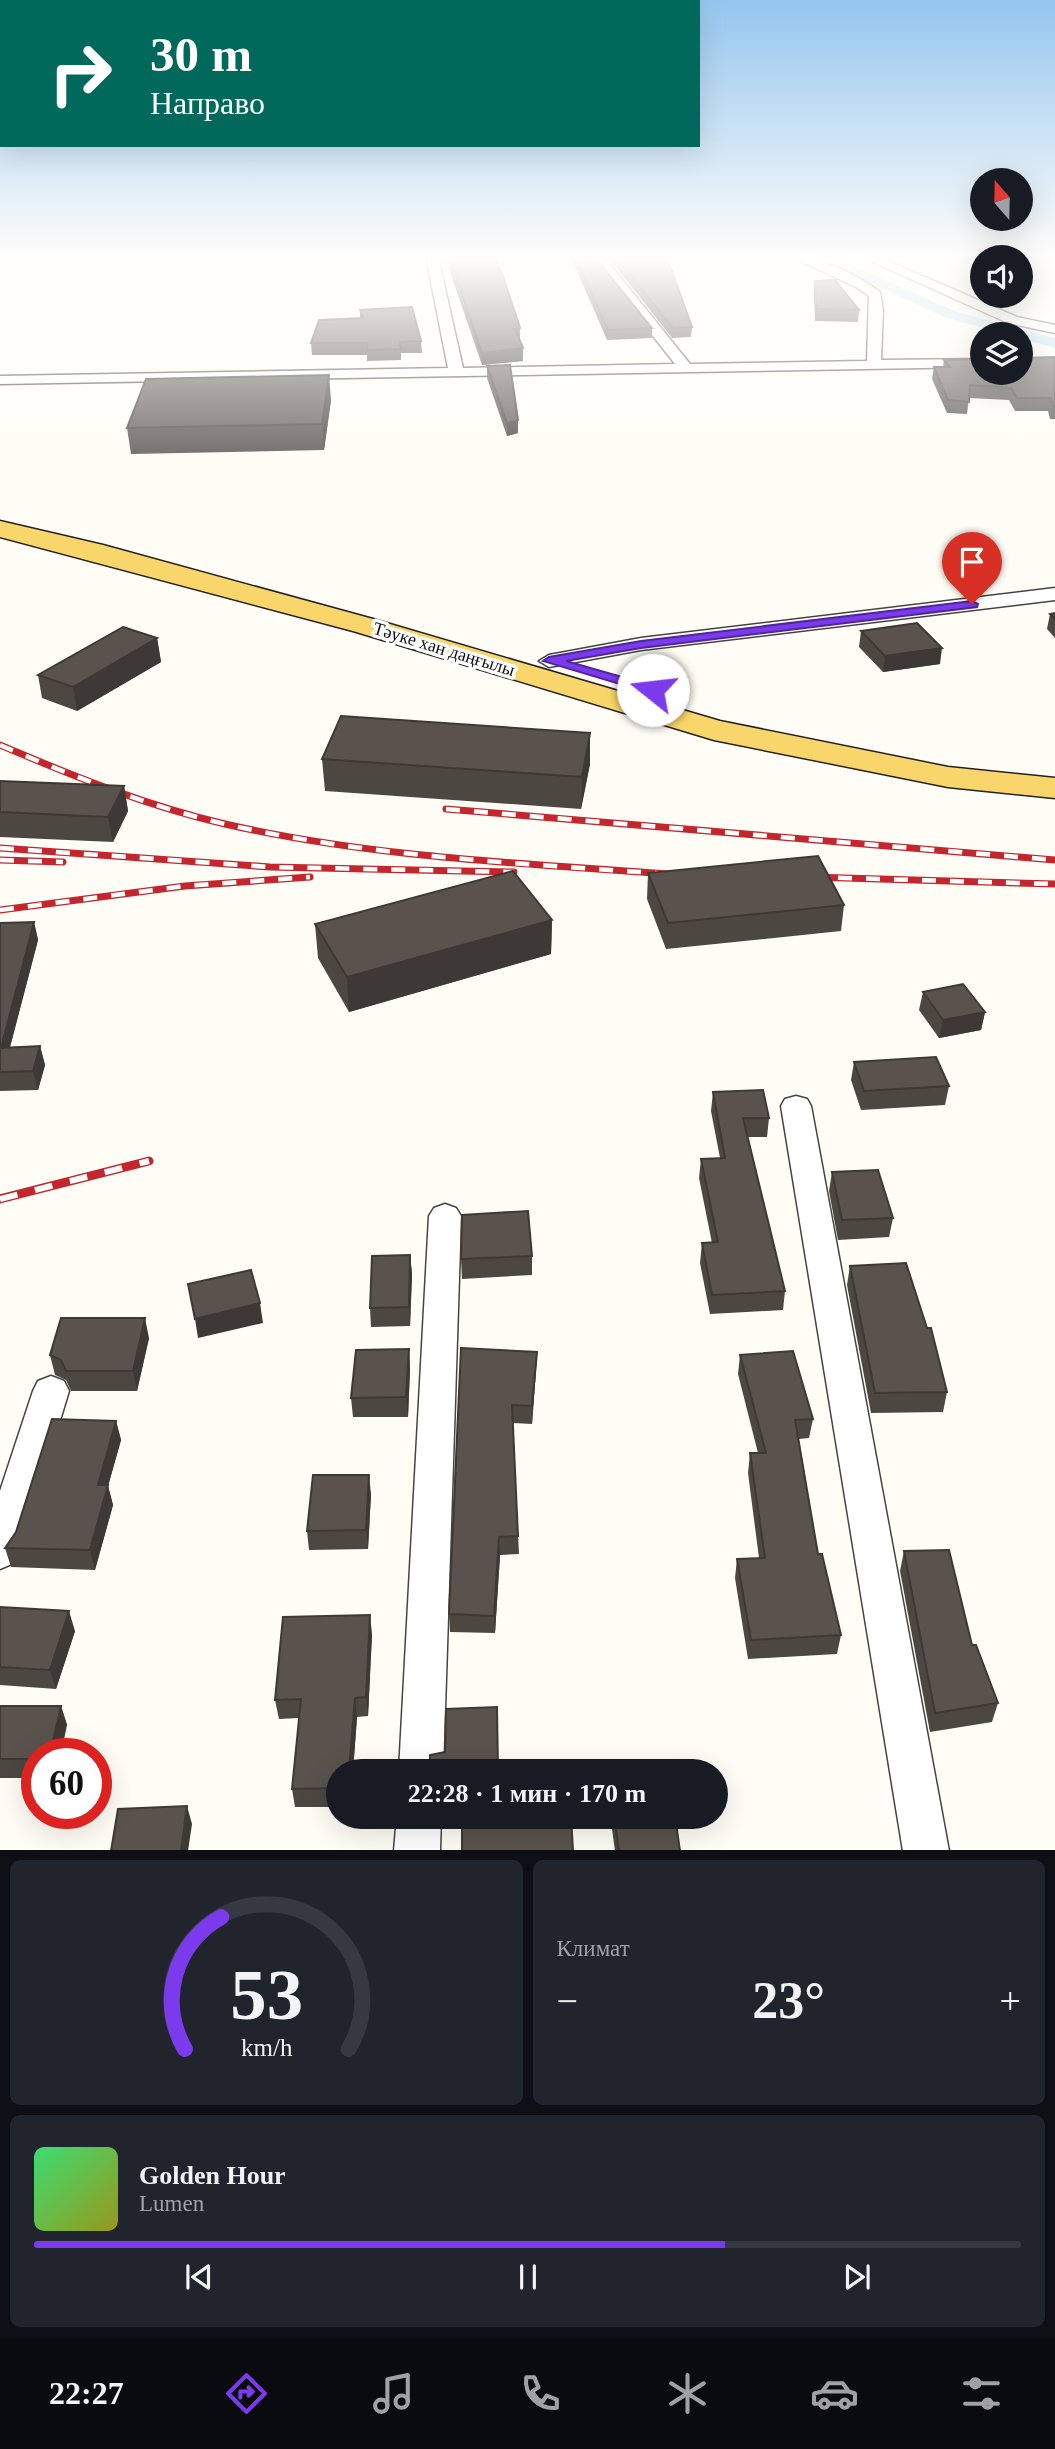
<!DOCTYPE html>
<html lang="ru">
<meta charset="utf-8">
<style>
body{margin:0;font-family:"Times New Roman",serif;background:#20242c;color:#f1f3f6;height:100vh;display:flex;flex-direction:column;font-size:26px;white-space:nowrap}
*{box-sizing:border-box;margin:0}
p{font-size:23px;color:#9ea1a6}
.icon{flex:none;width:38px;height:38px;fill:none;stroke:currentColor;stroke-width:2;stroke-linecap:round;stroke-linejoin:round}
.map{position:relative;height:1850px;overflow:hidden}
.drawer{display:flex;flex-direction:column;gap:10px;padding:10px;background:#0d0f14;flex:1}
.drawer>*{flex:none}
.top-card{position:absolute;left:0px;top:0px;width:700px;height:147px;box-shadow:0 7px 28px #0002;background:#00695c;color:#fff;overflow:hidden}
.needle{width:46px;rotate:340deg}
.controls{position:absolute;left:970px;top:168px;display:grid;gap:14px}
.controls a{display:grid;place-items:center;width:63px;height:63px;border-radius:50%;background:#171b24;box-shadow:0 7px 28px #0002;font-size:35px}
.speed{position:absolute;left:21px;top:1738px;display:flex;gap:14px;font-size:35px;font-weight:700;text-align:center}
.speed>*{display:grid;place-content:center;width:91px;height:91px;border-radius:50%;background:#171b24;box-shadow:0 7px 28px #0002;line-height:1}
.speed .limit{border:10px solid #d22;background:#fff;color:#111}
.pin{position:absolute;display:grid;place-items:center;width:60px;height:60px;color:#fff;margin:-72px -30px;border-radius:50% 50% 50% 0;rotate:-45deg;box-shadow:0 0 7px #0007}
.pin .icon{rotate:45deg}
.me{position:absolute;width:77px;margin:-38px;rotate:286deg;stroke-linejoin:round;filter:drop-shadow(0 0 5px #0008)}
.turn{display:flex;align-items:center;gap:24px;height:147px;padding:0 35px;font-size:32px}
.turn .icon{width:91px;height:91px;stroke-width:2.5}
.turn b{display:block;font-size:49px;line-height:60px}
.big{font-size:52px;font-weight:700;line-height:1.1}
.drawer .tile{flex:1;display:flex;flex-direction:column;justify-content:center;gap:10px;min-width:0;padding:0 24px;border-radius:10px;background:#20242c}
.drawer .dial{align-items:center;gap:0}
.dial svg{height:182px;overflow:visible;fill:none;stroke:#363941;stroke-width:7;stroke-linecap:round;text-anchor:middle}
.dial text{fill:#f1f3f6;stroke:none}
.song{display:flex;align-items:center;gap:21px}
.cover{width:84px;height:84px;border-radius:10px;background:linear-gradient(135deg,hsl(140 70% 55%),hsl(60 70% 35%))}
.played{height:7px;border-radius:4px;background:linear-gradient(90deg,#7c3aed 70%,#363941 70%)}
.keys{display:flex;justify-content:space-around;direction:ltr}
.heat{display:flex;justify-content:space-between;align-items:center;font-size:38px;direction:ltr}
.drawer .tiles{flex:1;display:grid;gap:10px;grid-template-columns:1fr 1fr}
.tile:last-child{grid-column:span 2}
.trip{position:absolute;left:326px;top:1759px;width:402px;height:70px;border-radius:35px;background:#171b24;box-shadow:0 7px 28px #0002;font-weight:700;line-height:70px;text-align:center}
.tabs{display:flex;height:112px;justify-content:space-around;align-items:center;background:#090b0e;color:#9ea1a6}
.tabs .icon{width:49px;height:49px}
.tabs .active{color:#7c3aed}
.tabs b{font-size:32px;color:#f1f3f6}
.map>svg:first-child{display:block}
</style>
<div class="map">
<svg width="1055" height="1851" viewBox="0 0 1055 1851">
<rect width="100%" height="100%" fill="#fffdf5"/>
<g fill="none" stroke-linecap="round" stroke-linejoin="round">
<polygon fill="#b9e0f7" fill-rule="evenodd" points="814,257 833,257 954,311 1055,338 1055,348 1020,338 1020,334 1005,334 944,317"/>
<g stroke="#444" stroke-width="3">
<g id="minor">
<path d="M426,257H438L463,368L675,364L591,257H604L690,364L867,361L869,296L856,287L791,257C821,257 856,274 880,292L883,310L881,360L982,359V367L0,384V376L448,368Z"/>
<polygon points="862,257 879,257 1017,317 1055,325 1055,333 1008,323"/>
<polygon points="1055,588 1055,600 641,650 549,667 539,661 549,655 641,638"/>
<polygon points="796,1096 807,1099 811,1106 949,1851 903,1851 781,1106 785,1099"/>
<polygon points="445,1204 456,1208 461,1216 443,1771 399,1771 429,1216 434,1208"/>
<polygon points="51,1376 64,1381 69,1391 20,1551 14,1563 0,1569 0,1491 33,1391 38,1381"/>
<polygon points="397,1816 441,1816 440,1851 394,1851"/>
</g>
</g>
<g stroke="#222" stroke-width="3">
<polygon id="primary" points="0,521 103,545 373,619 720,721 948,767 1055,778 1055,798 948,787 714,740 353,631 0,537"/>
</g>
<use href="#minor" fill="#fff" fill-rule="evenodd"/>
<use href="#primary" fill="#f9d66b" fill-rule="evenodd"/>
<g stroke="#c4262e" stroke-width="7">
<g id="rail-far1">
<path d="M0,745C73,776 147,806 225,824C370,857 519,863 667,874"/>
<polyline points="446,809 1055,860"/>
<polyline points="0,848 270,867 514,872"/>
<polyline points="0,860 63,862"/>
<polyline points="810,877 1055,884"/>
<polyline points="0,910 185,886 310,877"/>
</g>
</g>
<g stroke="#c4262e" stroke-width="9">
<polyline id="rail" points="0,1199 149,1161"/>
</g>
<use href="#rail-far1" stroke="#fff" stroke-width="4.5" stroke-dasharray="14" stroke-linecap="butt"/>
<use href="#rail" stroke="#fff" stroke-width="6" stroke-dasharray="18" stroke-linecap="butt"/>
</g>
<g fill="#4d4742">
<polygon points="445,257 494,257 520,328 520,341 523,361 482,365"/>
<polygon points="571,257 595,257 652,328 652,338 607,340"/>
<polygon points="608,257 667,257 692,327 691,337 672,338"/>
<polygon points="815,281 859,310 858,322 815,321 814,292"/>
<polygon points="360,310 421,341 422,353 401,353 401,360 367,361 367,355 312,355 311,343 360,318"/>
<polygon points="1055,357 1055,419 1050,419 1048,411 1015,411 1009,400 969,398 967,414 947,413 932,379 934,367 943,367 944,360"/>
<polygon points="487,366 518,433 507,436 487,378"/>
<polygon points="331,400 324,450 131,454 127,428"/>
<polygon points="1055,613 1055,638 1047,629 1050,614"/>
<polygon points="861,631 940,664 883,672 859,647"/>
<polygon points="157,638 161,662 77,711 42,698 38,675"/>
<polygon points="322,759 590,764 581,809 325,791"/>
<polygon points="0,781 124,786 128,811 113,842 0,837"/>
<polygon points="648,873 844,905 841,931 666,949 647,899"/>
<polygon points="552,920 551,954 349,1012 318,958 315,924"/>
<polygon points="34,922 38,940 10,1047 40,1046 45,1065 38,1090 0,1091 0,923"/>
<polygon points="923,992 985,1012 981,1030 939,1038 919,1010"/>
<polygon points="854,1062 949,1086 945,1105 861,1110 851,1080"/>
<polygon points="713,1092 769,1118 767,1137 747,1137 785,1291 783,1310 710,1314 700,1263 702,1243 712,1243 699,1178 701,1159 720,1158 711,1111"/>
<polygon points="832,1172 893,1218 889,1237 838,1240 829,1191"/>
<polygon points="410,1255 412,1274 410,1326 371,1327 370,1308"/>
<polygon points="532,1256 532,1275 462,1279 461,1259"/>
<polygon points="850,1266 947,1392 943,1412 871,1413 847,1285"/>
<polygon points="149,1338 137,1391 71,1391 66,1380 55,1375 50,1355"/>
<polygon points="461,1348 537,1352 536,1370 532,1424 513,1423 519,1554 500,1555 495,1633 450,1632 449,1614"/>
<polygon points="409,1349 410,1369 408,1417 353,1417 351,1398"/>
<polygon points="740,1355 813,1419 809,1438 799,1439 818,1554 841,1635 837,1654 748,1659 735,1578 737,1559 759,1558 748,1473 750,1453 758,1453 738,1374"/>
<polygon points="116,1421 121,1440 108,1486 113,1505 95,1570 11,1567 5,1548"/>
<polygon points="371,1494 368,1549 309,1550 307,1531"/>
<polygon points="904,1551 972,1645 998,1703 992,1722 930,1732 900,1571"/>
<polygon points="0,1607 75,1631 56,1689 0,1685"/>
<polygon points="372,1634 368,1716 357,1717 353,1771 338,1771 338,1807 295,1807 292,1789 299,1718 279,1719 275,1700"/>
<polygon points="0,1706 61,1706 67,1725 37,1754 37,1778 0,1778"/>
<polygon points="613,1816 675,1816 680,1851 615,1851 612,1829"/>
</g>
<g fill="#3f3936">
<polygon points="523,348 523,361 482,365 482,353"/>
<polygon points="329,375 331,400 324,450 322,424"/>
<polygon points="518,420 518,433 507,436 507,423"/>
<polygon points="157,638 161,662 77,711 73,687"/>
<polygon points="942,648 940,664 883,672 885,656"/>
<polygon points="590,733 590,764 581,809 582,777"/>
<polygon points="124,786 128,811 113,842 108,817"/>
<polygon points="552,920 551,954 349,1012 347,977"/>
<polygon points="34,922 38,940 5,1066 1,1048"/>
<polygon points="985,1012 981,1030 939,1038 943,1020"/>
<polygon points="40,1046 45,1065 38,1090 33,1071"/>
<polygon points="410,1255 412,1274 410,1326 409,1307"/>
<polygon points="260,1303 263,1323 198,1338 195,1319"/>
<polygon points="145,1318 149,1338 137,1391 133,1371"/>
<polygon points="409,1349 410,1369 408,1417 406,1397"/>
<polygon points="537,1352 536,1370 532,1424 532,1406"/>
<polygon points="116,1421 121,1440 108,1486 113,1505 95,1570 90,1550 98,1485"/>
<polygon points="369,1475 371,1494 368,1549 366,1530"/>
<polygon points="499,1537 500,1555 495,1633 494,1616"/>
<polygon points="69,1611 75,1631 56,1689 50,1670"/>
<polygon points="370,1615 372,1634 368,1716 366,1697"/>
<polygon points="355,1698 357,1717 353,1771 349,1771"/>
<polygon points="61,1706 67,1725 61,1754 50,1754"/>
<polygon points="187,1806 192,1824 188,1851 181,1851"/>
</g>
<g fill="#5a524d" stroke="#3f3936" stroke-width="2">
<polygon points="449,257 494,257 503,276 520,328 515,329 523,348 482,353"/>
<polygon points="575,257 595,257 652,328 608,330"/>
<polygon points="615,257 667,257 692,327 673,328"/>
<polygon points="835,280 859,310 816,309 815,281"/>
<polygon points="412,307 421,341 400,342 401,349 367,350 367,343 311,343 319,320 363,318 360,310"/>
<polygon points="1055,357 1055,407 1053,406 1050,398 1017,398 1011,388 970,385 969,402 948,400 934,367 950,367 944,360 982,359 982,373 1020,373 1020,358"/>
<polygon points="510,365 518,420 507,423 487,366"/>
<polygon points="329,375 322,424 127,428 146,379"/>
<polygon points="1055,613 1055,619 1050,614"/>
<polygon points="917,623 942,648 885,656 861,631"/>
<polygon points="123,627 157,638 73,687 38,675"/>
<polygon points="341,716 590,733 582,777 322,759"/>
<polygon points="0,781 124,786 108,817 0,812"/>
<polygon points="818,856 844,905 668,923 648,873"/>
<polygon points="513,871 552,920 347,977 315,924"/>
<polygon points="34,922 1,1048 40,1046 33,1071 0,1072 0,923"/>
<polygon points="963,984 985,1012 943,1020 923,992"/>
<polygon points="936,1057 949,1086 864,1091 854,1062"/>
<polygon points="763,1090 769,1118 743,1118 785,1291 712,1295 702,1243 718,1242 701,1159 725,1158 713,1092"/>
<polygon points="878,1170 893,1218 842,1220 832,1172"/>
<polygon points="528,1211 532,1256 461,1259 462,1215"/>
<polygon points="410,1255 409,1307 370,1308 372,1256"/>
<polygon points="906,1263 927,1328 931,1328 947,1392 875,1393 850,1266"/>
<polygon points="251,1270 260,1303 195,1319 188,1284"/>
<polygon points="61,1318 145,1318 133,1371 66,1371 61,1360 50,1355"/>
<polygon points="461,1348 537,1352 532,1406 512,1405 518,1536 499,1537 494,1616 449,1614"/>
<polygon points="409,1349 406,1397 351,1398 356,1350"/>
<polygon points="793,1351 813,1419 795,1420 818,1554 822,1554 841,1635 751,1640 737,1559 765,1558 750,1453 766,1453 740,1355"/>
<polygon points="52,1419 116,1421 98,1485 108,1485 90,1550 5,1548 16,1532"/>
<polygon points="313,1475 369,1475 366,1530 307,1531"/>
<polygon points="949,1550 972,1645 976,1645 998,1703 935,1713 904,1551"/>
<polygon points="0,1607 69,1611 50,1670 0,1667"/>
<polygon points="370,1615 366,1697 355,1698 349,1771 338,1771 338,1788 292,1789 301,1699 275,1700 283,1617"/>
<polygon points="0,1706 61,1706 50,1754 37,1754 37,1759 0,1759"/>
<polygon points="497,1707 498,1771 430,1771 430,1755 445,1752 446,1709"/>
<polygon points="187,1806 181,1851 111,1851 118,1809"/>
<polygon points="462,1816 571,1816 573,1851 462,1851"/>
<polygon points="614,1816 675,1816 680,1851 619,1851"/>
</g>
<linearGradient id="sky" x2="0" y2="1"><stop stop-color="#95c6ee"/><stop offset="0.5" stop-color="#fffefa"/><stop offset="1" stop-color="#fffefa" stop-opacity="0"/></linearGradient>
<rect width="1055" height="516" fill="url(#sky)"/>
<polygon fill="#7c3aed" stroke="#51269a" stroke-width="2" points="972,601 978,604 977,607 641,648 566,661 657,687 657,692 653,694 543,661 549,657 641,641"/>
<g text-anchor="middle" stroke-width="7" stroke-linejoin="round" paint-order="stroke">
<g font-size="18" fill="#111" stroke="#fff">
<text transform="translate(444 649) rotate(17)" y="6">Тәуке хан даңғылы</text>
</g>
</g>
</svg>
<div class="controls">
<a><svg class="needle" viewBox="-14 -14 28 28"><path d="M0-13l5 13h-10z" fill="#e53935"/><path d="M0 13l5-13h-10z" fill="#9ea1a6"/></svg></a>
<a><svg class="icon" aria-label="sound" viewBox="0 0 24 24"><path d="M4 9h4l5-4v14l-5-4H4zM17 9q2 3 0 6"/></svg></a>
<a><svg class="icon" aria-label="layers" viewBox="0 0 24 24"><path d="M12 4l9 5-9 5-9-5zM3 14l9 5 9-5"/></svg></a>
</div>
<div class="speed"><div class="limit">60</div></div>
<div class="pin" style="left:972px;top:604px;background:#d93025"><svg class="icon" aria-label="arrive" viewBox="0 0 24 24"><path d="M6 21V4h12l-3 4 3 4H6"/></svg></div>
<svg class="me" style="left:653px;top:690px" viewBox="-20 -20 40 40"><circle r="19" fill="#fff"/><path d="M0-13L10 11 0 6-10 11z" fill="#7c3aed"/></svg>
<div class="trip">22:28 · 1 мин · 170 m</div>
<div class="top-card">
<div class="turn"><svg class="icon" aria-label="right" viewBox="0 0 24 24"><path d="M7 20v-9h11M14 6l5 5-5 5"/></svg><div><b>30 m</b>Направо</div></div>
</div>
</div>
<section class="drawer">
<div class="tiles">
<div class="tile dial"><svg viewBox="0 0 100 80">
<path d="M14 69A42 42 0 1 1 86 69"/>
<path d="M14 69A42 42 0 0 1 30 11" stroke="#7c3aed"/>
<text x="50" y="56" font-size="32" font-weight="700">53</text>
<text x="50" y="72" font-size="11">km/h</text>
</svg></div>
<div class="tile"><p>Климат</p>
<div class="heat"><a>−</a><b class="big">23°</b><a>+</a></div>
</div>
<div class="tile">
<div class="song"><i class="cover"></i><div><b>Golden Hour</b><p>Lumen</p></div></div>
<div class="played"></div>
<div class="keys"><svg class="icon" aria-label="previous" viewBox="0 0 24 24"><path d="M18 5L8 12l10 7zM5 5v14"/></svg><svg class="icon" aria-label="pause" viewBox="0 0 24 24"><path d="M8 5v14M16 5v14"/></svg><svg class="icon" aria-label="next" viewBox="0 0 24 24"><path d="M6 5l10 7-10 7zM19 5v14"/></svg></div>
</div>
</div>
</section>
<nav class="tabs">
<b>22:27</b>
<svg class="icon active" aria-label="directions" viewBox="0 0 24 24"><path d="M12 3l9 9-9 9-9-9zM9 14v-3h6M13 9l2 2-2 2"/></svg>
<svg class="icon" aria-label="music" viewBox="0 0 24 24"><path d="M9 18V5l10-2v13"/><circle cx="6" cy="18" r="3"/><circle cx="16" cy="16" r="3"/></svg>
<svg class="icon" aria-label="phone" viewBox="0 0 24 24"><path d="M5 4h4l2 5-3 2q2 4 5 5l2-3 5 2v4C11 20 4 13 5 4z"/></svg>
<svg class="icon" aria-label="climate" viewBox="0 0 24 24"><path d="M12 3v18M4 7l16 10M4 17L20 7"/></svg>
<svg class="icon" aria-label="car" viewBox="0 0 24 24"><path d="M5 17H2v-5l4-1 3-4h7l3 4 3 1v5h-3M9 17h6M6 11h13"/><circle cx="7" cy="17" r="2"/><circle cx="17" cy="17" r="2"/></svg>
<svg class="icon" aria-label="filters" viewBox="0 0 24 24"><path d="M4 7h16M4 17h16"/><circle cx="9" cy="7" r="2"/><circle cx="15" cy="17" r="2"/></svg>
</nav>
